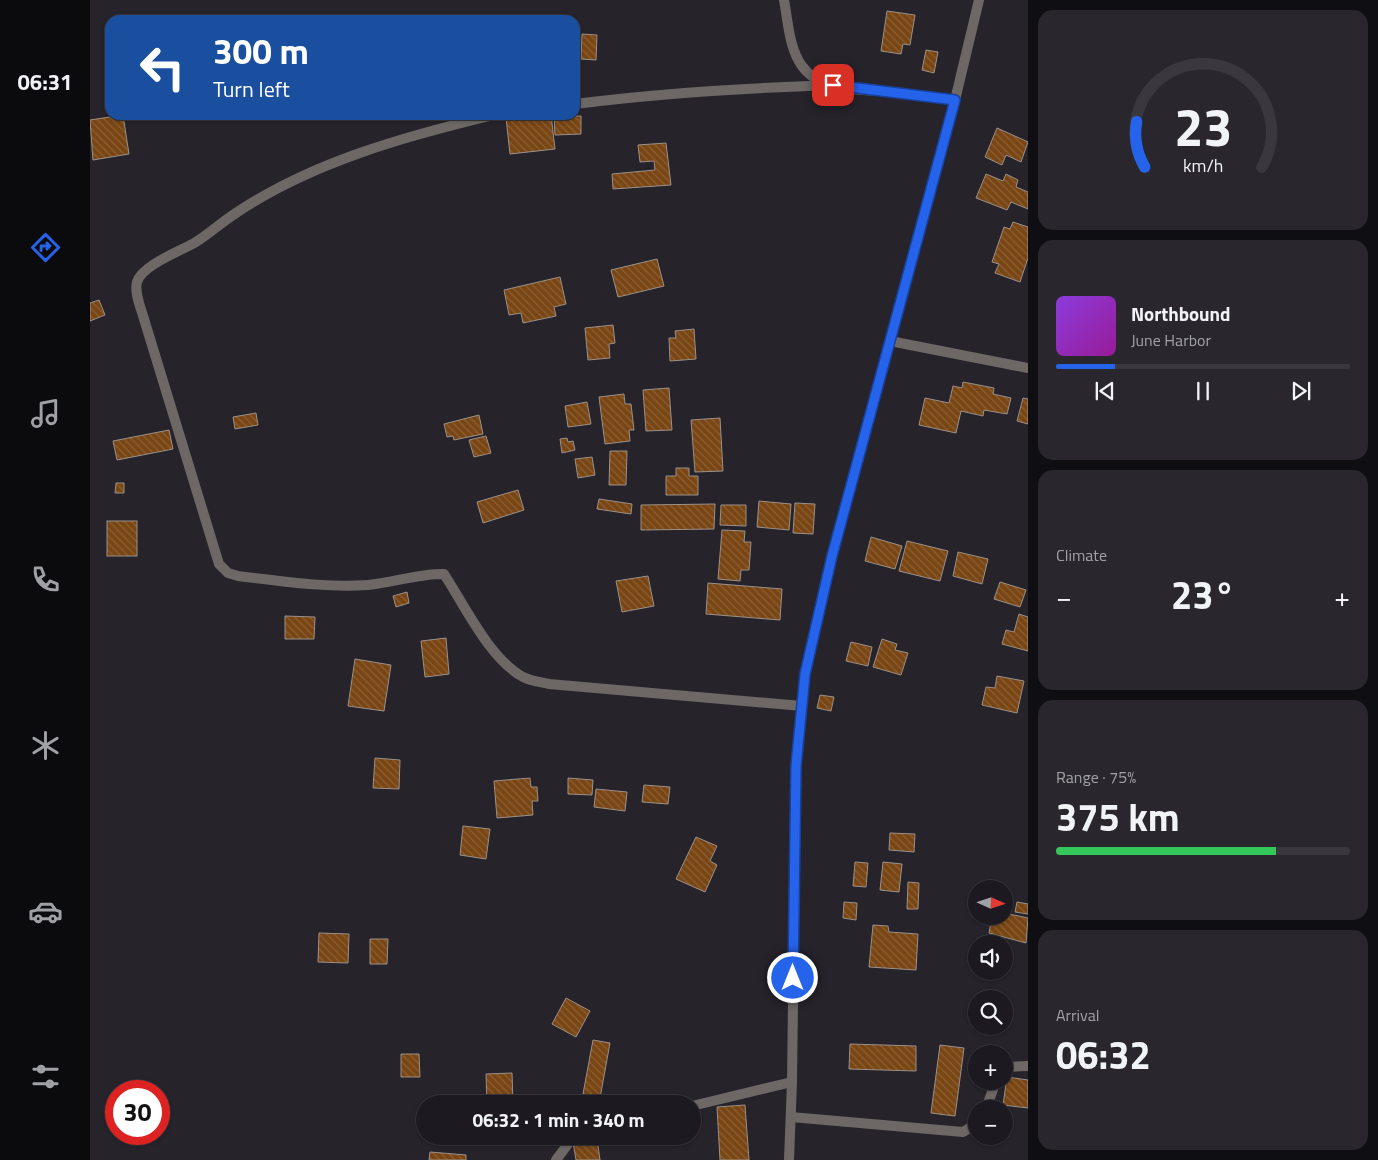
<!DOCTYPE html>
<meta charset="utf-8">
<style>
body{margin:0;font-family:"Titillium Web",sans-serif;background:#29272d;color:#f1f3f6;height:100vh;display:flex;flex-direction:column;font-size:19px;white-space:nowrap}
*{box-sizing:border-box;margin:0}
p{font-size:16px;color:#a0a1a5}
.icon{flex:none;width:28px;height:28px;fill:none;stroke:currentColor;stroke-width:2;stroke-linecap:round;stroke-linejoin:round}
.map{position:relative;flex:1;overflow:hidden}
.side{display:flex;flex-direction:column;gap:10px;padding:10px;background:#0f0e12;width:350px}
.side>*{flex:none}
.hud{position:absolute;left:15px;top:15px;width:475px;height:105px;border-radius:15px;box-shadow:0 1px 4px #0004,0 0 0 1px #3a383e;background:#1a4fa0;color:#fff;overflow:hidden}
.needle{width:32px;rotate:93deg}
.buttons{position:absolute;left:878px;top:880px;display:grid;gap:10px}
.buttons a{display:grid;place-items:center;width:45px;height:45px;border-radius:50%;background:#1c1a20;box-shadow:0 1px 4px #0004,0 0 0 1px #3a383e;font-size:25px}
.speed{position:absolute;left:15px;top:1080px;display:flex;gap:10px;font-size:25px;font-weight:700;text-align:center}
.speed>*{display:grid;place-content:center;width:65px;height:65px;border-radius:50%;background:#1c1a20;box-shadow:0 1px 4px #0004,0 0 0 1px #3a383e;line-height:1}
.speed .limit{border:8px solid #d22;background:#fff;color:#111}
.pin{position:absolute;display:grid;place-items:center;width:42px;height:42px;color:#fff;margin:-21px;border-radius:10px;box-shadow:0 2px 8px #0006}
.me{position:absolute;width:55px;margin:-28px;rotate:0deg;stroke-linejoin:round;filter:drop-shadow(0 0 4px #0008)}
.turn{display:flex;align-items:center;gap:18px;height:105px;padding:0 25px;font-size:22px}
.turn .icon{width:65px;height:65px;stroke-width:2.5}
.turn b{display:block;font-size:35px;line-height:42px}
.big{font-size:38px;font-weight:700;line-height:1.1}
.side .tile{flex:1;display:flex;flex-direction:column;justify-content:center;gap:8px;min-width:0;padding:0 18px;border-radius:15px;background:#29272d}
.side .dial{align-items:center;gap:0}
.dial svg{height:130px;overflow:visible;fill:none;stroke:#3a383e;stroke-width:7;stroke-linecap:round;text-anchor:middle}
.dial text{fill:#f1f3f6;stroke:none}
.song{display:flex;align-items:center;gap:15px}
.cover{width:60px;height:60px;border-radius:8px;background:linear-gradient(135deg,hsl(270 70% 55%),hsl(300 70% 35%))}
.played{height:5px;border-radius:2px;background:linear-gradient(90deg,#2563eb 20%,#3a383e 20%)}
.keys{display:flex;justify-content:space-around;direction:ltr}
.heat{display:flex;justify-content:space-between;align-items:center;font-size:28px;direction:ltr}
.charge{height:8px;border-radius:4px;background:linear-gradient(90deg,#34c759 75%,#3a383e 0)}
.trip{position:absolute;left:326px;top:1095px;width:285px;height:50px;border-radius:25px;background:#1c1a20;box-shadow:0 1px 4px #0004,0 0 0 1px #3a383e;font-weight:700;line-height:50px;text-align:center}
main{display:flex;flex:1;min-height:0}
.dock{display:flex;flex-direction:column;width:90px;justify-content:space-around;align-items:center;background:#0b0a0d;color:#a0a1a5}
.dock .icon{width:35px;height:35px}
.dock .on{color:#2563eb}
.dock b{font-size:22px;color:#f1f3f6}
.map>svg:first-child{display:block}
</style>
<main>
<nav class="dock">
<b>06:31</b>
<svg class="icon on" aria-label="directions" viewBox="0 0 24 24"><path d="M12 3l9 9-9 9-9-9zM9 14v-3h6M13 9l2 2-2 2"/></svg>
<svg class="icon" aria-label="music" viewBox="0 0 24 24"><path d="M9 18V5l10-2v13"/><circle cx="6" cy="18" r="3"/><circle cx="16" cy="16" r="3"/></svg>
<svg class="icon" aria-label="phone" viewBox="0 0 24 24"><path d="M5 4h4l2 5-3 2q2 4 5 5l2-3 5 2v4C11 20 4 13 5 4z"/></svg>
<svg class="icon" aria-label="climate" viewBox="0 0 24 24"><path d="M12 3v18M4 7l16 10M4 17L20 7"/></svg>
<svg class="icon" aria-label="car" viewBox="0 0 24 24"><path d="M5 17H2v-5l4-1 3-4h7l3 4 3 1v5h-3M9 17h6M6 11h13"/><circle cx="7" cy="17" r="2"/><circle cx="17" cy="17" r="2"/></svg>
<svg class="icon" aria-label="filters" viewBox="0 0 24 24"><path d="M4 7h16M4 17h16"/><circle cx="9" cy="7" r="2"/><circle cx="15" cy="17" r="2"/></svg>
</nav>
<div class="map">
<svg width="938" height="1160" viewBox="0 0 938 1160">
<defs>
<pattern id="building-back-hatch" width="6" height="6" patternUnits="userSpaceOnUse" patternTransform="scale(1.25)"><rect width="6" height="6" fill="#784513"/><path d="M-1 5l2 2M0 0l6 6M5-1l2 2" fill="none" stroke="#8b6035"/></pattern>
</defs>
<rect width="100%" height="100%" fill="#26232b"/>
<g fill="url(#building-back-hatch)" stroke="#9b918a">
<polygon points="797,11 825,15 820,45 813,44 811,54 791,51"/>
<polygon points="492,34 507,35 506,60 491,59"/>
<polygon points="836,50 848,52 844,73 832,70"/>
<polygon points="33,115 39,154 3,160 0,120"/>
<polygon points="445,115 461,115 465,149 420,154 416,118"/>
<polygon points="491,116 491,134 465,135 464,117"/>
<polygon points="907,128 938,142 931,162 916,155 912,165 895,157"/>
<polygon points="576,143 581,185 523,189 522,174 565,170 564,161 550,162 548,145"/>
<polygon points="896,174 913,181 916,174 928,180 926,187 938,192 938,209 921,202 917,210 886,198"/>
<polygon points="923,222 938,227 938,258 930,282 905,273 909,264 902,262 914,227 920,229"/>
<polygon points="567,259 574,286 528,297 521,270"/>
<polygon points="470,277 476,304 464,307 466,316 433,323 431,313 419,315 414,290"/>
<polygon points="9,300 15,315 0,321 0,303"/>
<polygon points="523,325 525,343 519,344 520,358 498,360 495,328"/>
<polygon points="604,329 606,359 580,361 579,338 586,338 585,331"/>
<polygon points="873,382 904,388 903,394 921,398 917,414 894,410 893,416 871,411 866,433 829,425 835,398 859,403 863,386 872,388"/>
<polygon points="579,388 582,430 556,431 553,390"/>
<polygon points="534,394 535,404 541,404 544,430 539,430 540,441 515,444 509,397"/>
<polygon points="933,398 938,399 938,424 927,421"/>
<polygon points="497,402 501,424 478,427 475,406"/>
<polygon points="166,413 168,425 145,429 143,417"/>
<polygon points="389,415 393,434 364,440 363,436 357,437 354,424"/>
<polygon points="630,418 633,471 605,472 601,420"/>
<polygon points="79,430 83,449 27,460 23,441"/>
<polygon points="396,436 401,453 384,457 379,440"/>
<polygon points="477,438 478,442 483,441 485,450 472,453 470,439"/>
<polygon points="520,451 537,451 536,485 519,485"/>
<polygon points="502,457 505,475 488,478 485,459"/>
<polygon points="586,468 599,468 599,476 608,476 608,495 576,495 576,476 586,476"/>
<polygon points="26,483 34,483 34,493 25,493"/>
<polygon points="428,490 434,510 393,523 387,502"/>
<polygon points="509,499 542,504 541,514 507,509"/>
<polygon points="669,501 701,504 699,530 667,527"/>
<polygon points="705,503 725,504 723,534 703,533"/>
<polygon points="625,504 624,529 551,530 551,505"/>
<polygon points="631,505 656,505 656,526 630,525"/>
<rect x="17" y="521" width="30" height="35"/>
<polygon points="632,530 655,531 654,542 661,542 659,570 651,570 650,581 628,579"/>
<polygon points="781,537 812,546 805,569 775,561"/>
<polygon points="817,541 858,551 850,581 809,571"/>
<polygon points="868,552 898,559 892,584 863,576"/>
<polygon points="558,576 564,606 532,612 526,581"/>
<polygon points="910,582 936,590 930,607 904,599"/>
<polygon points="618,583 692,589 690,620 616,614"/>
<polygon points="317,592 319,603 306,607 303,596"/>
<polygon points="929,614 938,617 938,651 912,644 916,630 924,632"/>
<polygon points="195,616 225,617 224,639 195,639"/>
<polygon points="356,638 359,674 335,677 331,641"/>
<polygon points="792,639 807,644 805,650 818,653 811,675 783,667"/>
<polygon points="761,642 782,647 778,666 756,661"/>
<polygon points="265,659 301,665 294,711 258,706"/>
<polygon points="907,676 934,681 927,713 892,705 896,687 905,688"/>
<polygon points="730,695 744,697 741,711 727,708"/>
<polygon points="285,758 310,760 309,789 283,788"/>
<polygon points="440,778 441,787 447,787 448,801 442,801 443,815 407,818 404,781"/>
<polygon points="478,778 503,780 502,795 478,794"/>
<polygon points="554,785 580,787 578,804 552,802"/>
<polygon points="506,789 537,792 535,811 504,807"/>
<polygon points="373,826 400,829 396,859 370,855"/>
<polygon points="800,833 825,834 824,852 799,850"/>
<polygon points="606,837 627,846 620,861 627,865 615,892 586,879"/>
<polygon points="765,862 778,863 776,887 763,886"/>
<polygon points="793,862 812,864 809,892 790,890"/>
<polygon points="818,882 829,883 828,909 817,909"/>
<polygon points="914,898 922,900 919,914 938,918 936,943 899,933 902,916 914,916"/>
<polygon points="754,902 767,903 766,920 753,918"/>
<polygon points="927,902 938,904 938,914 925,912"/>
<polygon points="783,925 798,926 799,932 828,934 826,970 779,967"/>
<polygon points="229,933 259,934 258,963 228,962"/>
<polygon points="280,939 298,939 297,964 280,964"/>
<polygon points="476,998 500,1011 486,1037 462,1024"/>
<polygon points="503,1040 520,1043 510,1098 493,1094"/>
<polygon points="760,1044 826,1046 826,1071 759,1069"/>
<polygon points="850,1045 874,1048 865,1116 841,1113"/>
<polygon points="311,1054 329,1054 330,1077 311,1077"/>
<polygon points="422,1073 423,1103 397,1104 396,1074"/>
<polygon points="917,1077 938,1080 938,1108 913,1105"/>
<polygon points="655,1105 659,1160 630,1160 627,1107"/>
<polygon points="507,1139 510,1160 486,1160 483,1142"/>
<polygon points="340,1152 376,1155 376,1160 339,1160"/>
</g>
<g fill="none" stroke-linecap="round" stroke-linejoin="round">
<g stroke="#6d6866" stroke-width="10">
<path d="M694,0C698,21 699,48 712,66C731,93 775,89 804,92C825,95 845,97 865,100"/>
<path d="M485,104C571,93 656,88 743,85"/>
<path d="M404,115C316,136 222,162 146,213C132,222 120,233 106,242C91,251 52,265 47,282C44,293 51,308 54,319L129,564L138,573L148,576C191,581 235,588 278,585C302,583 331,573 354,574C375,606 399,658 433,677C441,681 450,682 459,684L712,706"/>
<polyline points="800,341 938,368"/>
<polyline points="914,1070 918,1067 938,1066"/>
<polyline points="602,1106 702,1082"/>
<polyline points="896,1109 906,1081"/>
<polyline points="701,1117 873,1132 886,1124"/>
<polyline points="466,1160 484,1136"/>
<polyline points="699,1160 702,1082 706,766 715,674 737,575 865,100 889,0"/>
</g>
</g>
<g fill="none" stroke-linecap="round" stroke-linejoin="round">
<g stroke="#184099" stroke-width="12">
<polyline id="route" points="703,978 706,766 715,674 742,556 865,100 743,85"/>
</g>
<use href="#route" stroke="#2563eb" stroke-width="9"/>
</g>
</svg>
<div class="buttons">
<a><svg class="needle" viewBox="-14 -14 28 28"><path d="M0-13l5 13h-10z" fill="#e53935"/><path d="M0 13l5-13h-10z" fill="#a0a1a5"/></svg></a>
<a><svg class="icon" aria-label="sound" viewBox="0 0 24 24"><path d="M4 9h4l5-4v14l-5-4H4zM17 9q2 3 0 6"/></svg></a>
<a><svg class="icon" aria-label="search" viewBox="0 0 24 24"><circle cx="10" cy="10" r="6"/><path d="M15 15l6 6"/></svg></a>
<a>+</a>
<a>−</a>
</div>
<div class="speed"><div class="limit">30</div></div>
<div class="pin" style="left:743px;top:85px;background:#d93025"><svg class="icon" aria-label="arrive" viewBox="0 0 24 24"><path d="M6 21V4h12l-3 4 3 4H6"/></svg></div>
<svg class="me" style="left:703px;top:978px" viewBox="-20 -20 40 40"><circle r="17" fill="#2563eb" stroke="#fff" stroke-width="3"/><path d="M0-11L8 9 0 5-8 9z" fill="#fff"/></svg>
<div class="trip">06:32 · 1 min · 340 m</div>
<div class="hud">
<div class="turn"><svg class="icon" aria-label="left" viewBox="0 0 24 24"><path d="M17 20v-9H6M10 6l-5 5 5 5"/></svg><div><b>300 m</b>Turn left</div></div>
</div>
</div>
<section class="side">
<div class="tile dial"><svg viewBox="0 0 100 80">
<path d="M14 69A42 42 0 1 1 86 69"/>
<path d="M14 69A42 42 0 0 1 9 41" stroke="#2563eb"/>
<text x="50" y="56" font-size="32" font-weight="700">23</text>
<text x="50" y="72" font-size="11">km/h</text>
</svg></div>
<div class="tile">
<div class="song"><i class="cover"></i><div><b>Northbound</b><p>June Harbor</p></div></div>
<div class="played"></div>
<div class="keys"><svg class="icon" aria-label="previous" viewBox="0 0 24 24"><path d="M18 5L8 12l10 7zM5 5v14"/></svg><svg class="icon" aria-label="pause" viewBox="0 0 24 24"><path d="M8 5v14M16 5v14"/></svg><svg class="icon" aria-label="next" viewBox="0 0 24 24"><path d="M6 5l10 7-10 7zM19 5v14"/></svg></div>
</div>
<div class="tile"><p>Climate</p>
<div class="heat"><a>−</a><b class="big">23°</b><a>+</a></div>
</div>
<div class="tile"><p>Range · 75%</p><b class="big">375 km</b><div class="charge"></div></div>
<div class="tile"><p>Arrival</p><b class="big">06:32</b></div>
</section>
</main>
